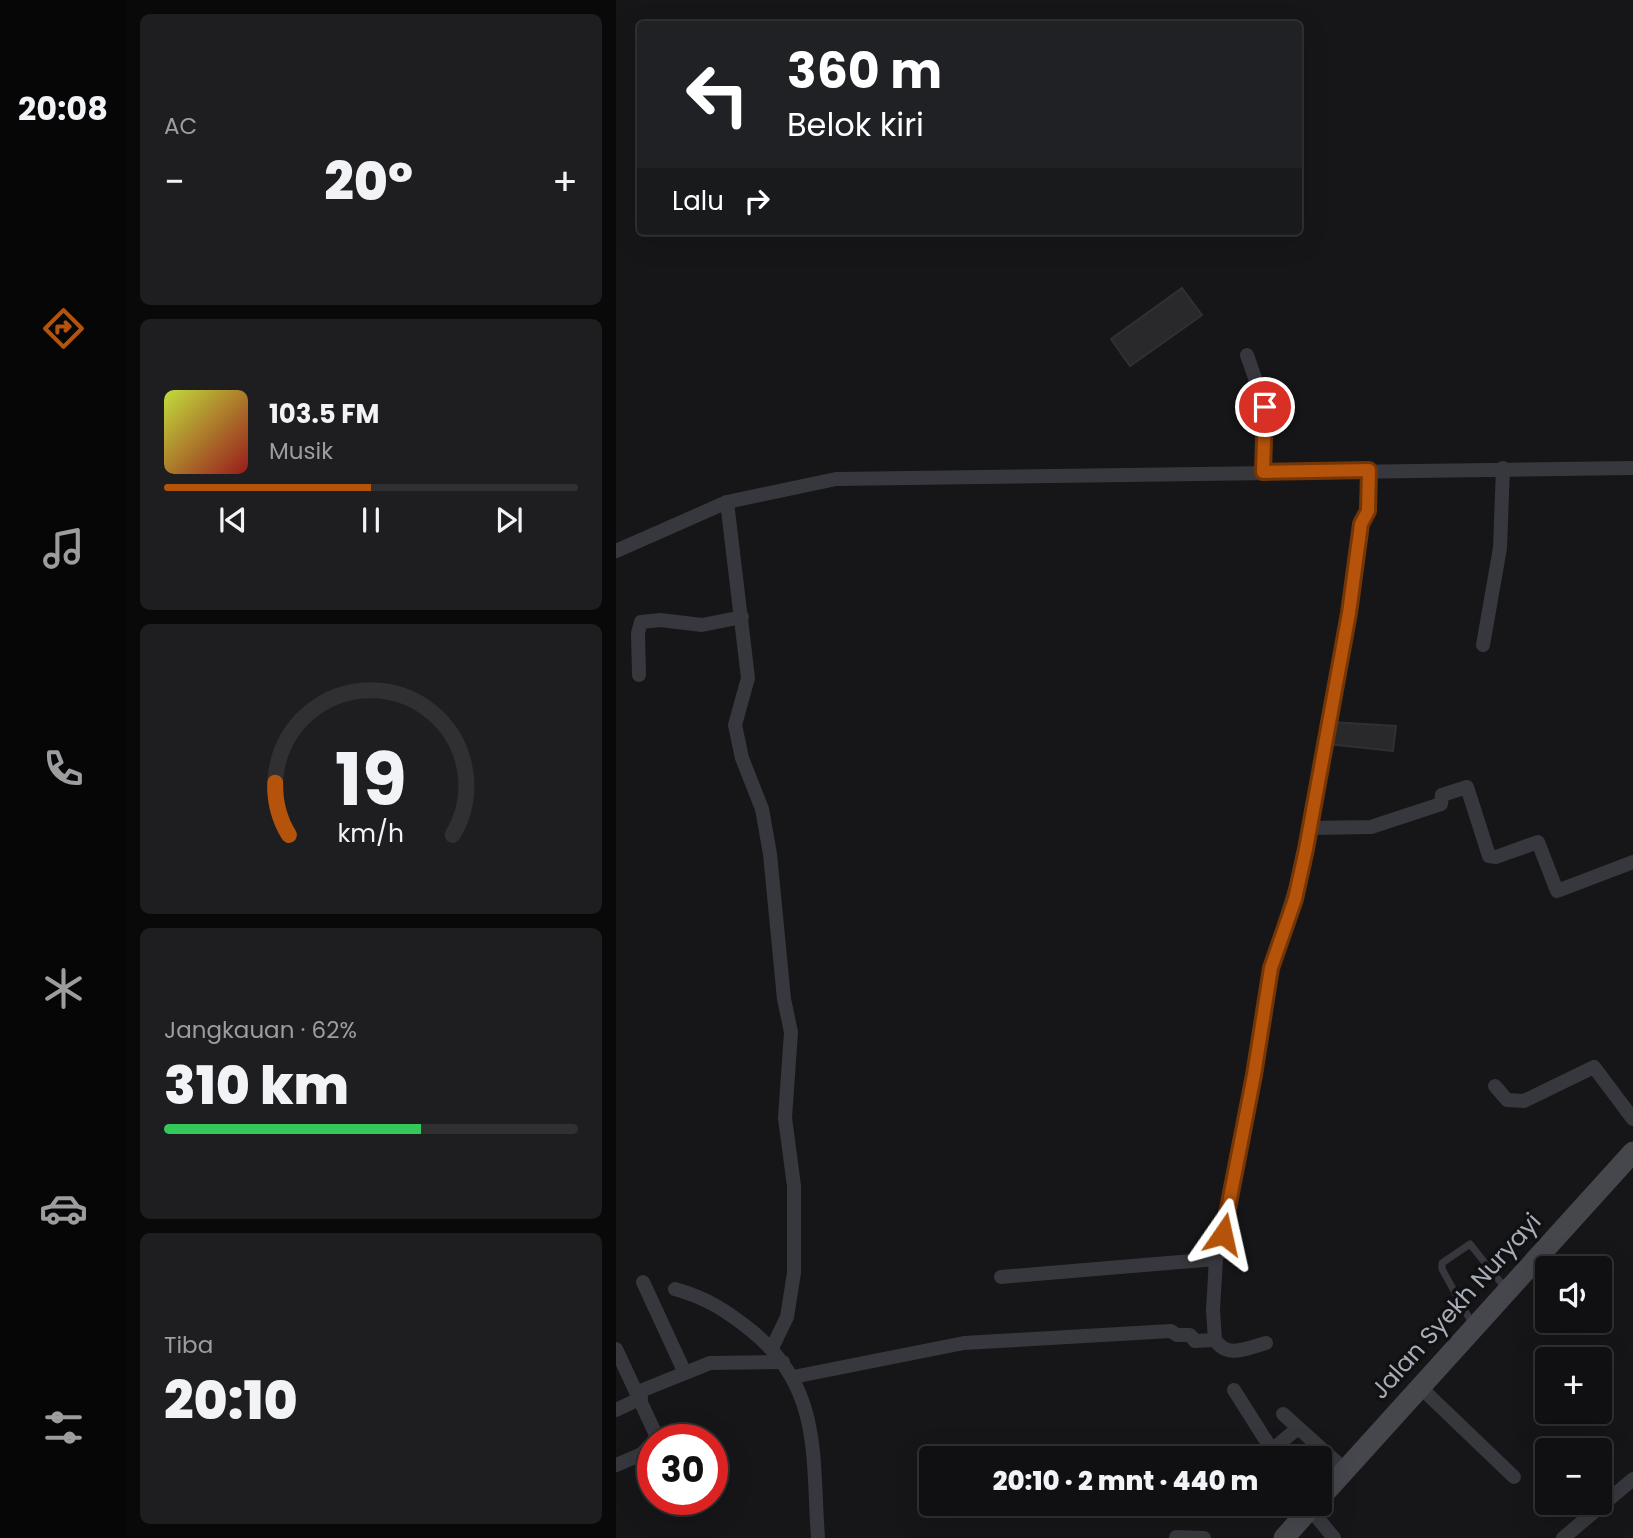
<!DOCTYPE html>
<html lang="id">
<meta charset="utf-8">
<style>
body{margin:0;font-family:Poppins,sans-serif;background:#1e1e20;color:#f1f3f6;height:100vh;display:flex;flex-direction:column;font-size:26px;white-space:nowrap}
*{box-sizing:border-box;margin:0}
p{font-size:23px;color:#9c9d9f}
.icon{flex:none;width:38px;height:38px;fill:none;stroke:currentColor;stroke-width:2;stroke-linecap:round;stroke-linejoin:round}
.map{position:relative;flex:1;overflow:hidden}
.side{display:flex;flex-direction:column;gap:14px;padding:14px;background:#09090a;width:490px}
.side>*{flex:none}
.banner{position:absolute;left:21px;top:21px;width:665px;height:214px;border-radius:7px;box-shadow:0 7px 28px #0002,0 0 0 2px #303032;background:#202124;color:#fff;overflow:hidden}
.buttons{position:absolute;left:919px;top:1256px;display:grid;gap:14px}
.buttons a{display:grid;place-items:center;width:77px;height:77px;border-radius:7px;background:#101012;box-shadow:0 7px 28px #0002,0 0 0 2px #303032;font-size:35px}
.speed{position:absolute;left:21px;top:1424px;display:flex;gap:14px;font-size:35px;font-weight:700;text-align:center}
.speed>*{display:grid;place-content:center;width:91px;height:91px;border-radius:50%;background:#101012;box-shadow:0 7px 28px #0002,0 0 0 2px #303032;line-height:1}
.speed .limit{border:10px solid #d22;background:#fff;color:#111}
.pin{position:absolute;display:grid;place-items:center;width:60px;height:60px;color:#fff;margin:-30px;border:4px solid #fff;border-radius:50%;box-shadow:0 2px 7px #0007}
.me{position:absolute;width:77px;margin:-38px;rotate:11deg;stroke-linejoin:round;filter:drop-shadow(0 0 5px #0008)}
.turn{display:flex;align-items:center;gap:24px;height:147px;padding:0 35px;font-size:32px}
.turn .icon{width:91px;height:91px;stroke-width:2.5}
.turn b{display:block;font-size:49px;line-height:60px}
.then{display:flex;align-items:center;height:66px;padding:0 35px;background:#0003;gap:14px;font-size:26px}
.big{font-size:52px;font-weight:800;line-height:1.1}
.side .tile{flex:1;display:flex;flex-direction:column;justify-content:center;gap:10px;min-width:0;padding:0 24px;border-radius:10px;background:#1e1e20}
.side .dial{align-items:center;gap:0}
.dial svg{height:182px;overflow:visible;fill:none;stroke:#303032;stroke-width:7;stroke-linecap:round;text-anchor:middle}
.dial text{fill:#f1f3f6;stroke:none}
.song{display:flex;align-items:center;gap:21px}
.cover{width:84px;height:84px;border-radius:10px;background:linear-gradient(135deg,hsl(70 70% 55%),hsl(0 70% 35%))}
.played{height:7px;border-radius:4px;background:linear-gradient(90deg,#b45309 50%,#303032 50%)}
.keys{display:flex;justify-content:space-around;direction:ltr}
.heat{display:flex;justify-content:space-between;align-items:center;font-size:38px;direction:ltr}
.charge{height:10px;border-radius:5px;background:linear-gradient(90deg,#34c759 62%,#303032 0)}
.trip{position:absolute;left:303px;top:1446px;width:413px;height:70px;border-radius:7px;background:#101012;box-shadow:0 7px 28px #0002,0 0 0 2px #303032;font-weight:800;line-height:70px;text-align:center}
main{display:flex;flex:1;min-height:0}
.menu{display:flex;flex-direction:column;width:126px;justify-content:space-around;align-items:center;background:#060607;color:#9c9d9f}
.menu .icon{width:49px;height:49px}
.menu .current{color:#b45309}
.menu b{font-size:32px;color:#f1f3f6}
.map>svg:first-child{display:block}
</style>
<main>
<nav class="menu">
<b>20:08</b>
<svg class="icon current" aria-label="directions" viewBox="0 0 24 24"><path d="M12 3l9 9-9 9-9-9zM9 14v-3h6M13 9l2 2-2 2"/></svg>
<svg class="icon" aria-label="music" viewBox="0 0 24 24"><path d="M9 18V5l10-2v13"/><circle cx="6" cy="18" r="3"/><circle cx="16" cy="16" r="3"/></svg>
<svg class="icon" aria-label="phone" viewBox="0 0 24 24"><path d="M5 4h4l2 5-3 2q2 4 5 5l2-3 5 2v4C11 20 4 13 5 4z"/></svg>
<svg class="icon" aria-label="climate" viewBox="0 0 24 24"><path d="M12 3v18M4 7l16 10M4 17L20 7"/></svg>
<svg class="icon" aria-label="car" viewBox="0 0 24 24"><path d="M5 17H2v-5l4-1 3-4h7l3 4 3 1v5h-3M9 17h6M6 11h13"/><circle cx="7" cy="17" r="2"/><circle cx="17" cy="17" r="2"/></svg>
<svg class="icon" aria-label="filters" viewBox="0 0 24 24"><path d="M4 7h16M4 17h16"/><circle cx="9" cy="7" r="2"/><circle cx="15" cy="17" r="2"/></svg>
</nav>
<section class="side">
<div class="tile"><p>AC</p>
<div class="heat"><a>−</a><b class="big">20°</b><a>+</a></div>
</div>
<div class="tile">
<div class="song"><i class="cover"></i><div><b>103.5 FM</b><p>Musik</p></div></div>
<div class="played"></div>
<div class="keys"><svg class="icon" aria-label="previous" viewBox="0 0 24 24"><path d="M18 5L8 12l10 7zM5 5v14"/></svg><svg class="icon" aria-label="pause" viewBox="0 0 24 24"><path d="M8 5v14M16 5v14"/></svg><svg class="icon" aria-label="next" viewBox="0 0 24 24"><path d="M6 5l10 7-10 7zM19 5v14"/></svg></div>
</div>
<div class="tile dial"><svg viewBox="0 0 100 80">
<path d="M14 69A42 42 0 1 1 86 69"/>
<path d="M14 69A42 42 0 0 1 8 46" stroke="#b45309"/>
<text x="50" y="56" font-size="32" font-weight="700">19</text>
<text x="50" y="72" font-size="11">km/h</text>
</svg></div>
<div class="tile"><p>Jangkauan · 62%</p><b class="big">310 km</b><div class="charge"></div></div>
<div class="tile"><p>Tiba</p><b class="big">20:10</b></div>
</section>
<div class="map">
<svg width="1017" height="1538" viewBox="0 0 1017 1538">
<rect width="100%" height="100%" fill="#161618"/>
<g fill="#29292c" stroke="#303034" stroke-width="2">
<polygon points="566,288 586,315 514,366 495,339"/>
<polygon points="715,722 780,726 777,751 712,744"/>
</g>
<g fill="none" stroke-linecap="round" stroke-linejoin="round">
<polyline stroke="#37383d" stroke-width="7" points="857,1325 826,1269 826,1263 854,1244 890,1289"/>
<g stroke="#37383d" stroke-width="14">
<polyline points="631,355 649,407 647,472"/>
<polyline points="111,502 132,678 119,725 126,758 146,809 154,854 168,999 175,1032 169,1118 178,1186 178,1273 171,1317 156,1348"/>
<polyline points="0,551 111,502 220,479 1017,468"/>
<polyline points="867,645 884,548 887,468"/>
<polyline points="23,675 22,633 25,622 44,620 86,625 126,617"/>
<polyline points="693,828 755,827 825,804 826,795 851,787 873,856 880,857 922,842 941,891 1017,862"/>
<polyline points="879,1086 891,1100 908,1101 978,1067 1017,1119"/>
<polyline points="385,1277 600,1259"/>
<polyline points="27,1282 69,1373"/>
<path d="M59,1289C91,1298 111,1311 137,1332C206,1389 196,1457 202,1538"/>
<path d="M599,1340C612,1359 631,1348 650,1343"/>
<polyline points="0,1349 41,1437 38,1440"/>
<polyline points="177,1377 348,1343 555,1331 561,1335 574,1335 579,1341 599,1340 597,1310 600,1259 638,1075 655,968 685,870 733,613 745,524 752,511 753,470"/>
<polyline points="802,1385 898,1477"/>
<polyline points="618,1390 661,1458"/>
<polyline points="22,1392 94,1363 167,1362"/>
<polyline points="0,1410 25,1398"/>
<polyline points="667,1414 728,1469"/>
<polyline points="656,1450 682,1428"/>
<polyline points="0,1465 26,1454 37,1442"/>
<polyline points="690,1504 718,1538"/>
<polyline points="560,1537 588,1538"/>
<polyline points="947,1538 1017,1479"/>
</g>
<g stroke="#45474d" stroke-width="21">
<polyline points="704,1498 1017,1152"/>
<polyline points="668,1538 699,1503"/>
</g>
</g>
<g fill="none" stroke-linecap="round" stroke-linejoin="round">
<g stroke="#753606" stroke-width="18">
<polyline id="route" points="607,1234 638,1075 655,968 679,899 690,849 733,613 745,524 752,511 753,470 647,472 649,407"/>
</g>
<use href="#route" stroke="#b45309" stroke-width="12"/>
</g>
<g text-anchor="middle" stroke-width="7" stroke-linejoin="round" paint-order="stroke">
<g font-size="24" fill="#a8adb8" stroke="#111113">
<text transform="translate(840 1306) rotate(-48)" y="8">Jalan Syekh Nuryayi</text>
</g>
</g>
</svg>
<div class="buttons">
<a><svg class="icon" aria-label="sound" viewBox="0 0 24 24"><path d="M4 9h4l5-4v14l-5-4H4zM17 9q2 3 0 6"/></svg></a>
<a>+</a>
<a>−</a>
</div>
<div class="speed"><div class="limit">30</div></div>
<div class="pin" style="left:649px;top:407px;background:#d93025"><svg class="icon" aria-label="arrive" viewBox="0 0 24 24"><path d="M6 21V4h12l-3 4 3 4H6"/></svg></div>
<svg class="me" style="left:607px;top:1234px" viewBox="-20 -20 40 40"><path d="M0-17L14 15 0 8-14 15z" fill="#b45309" stroke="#fff" stroke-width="4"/></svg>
<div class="trip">20:10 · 2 mnt · 440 m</div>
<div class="banner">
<div class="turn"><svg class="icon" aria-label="left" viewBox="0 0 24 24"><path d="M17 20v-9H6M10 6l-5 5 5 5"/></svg><div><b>360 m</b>Belok kiri</div></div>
<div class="then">Lalu<svg class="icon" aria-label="right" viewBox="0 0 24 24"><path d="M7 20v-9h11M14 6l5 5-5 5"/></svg></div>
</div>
</div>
</main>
